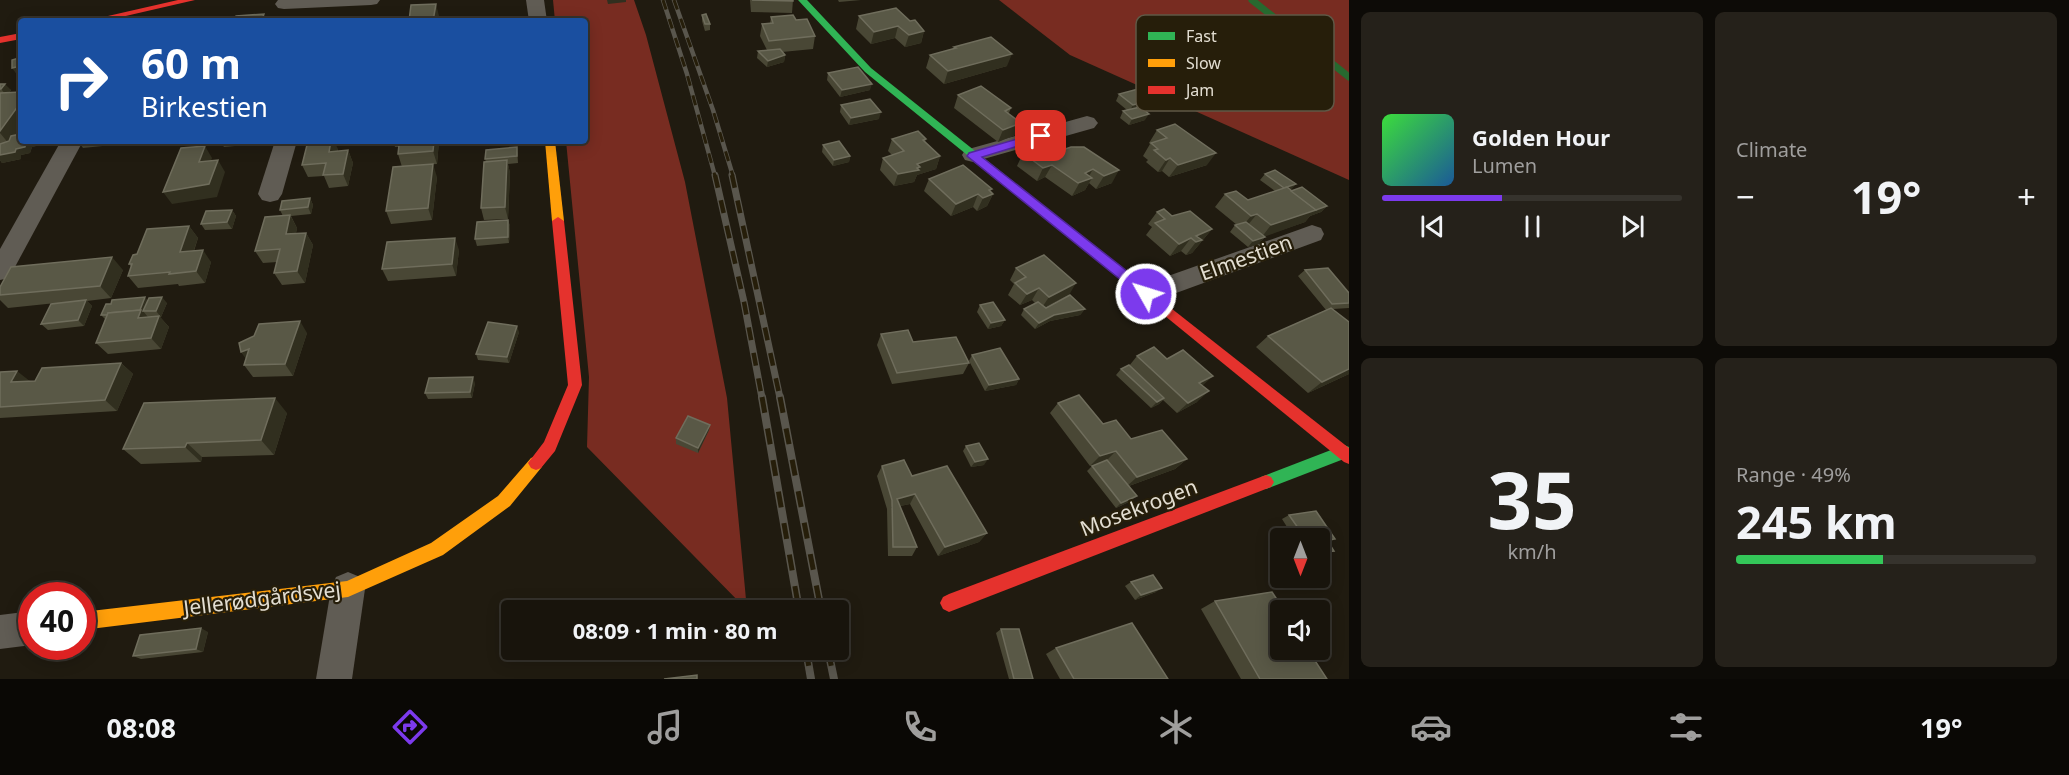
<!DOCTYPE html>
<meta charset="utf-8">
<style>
body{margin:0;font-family:"Noto Sans",sans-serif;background:#25211a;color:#f1f3f6;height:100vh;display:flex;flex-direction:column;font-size:22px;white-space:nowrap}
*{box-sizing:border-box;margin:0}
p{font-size:20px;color:#9f9e9d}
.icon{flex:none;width:33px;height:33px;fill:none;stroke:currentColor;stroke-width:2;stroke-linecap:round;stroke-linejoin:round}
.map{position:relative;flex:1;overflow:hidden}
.sheet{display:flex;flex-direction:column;gap:12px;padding:12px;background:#0d0b07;width:720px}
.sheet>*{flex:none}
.top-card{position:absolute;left:18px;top:18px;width:570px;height:126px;border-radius:6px;box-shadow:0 3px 15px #0003,0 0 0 2px #36332d;background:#1a4fa0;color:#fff;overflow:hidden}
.needle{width:39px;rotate:180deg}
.tools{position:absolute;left:1270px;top:528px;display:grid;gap:12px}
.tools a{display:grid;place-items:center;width:60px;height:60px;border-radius:6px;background:#18140c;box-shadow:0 3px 15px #0003,0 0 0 2px #36332d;font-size:30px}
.speed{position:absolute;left:18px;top:582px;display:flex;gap:12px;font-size:30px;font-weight:700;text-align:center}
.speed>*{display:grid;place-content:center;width:78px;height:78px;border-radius:50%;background:#18140c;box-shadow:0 3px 15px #0003,0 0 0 2px #36332d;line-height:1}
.speed .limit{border:9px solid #d22;background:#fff;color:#111}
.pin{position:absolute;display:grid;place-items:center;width:51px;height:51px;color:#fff;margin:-26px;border-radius:12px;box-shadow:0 3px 9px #0006}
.me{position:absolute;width:66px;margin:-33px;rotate:309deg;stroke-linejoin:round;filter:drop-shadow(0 0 4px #0008)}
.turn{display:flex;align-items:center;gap:21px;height:126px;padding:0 24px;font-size:27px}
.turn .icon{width:78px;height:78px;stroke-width:2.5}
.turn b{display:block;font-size:42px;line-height:51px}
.big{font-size:45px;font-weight:700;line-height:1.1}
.sheet .card{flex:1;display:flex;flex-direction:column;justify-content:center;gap:9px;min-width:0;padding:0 21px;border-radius:9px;background:#25211a}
.sheet .dial{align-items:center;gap:0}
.dial b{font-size:78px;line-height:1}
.song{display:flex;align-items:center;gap:18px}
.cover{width:72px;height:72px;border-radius:9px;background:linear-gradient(135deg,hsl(120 70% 55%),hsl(210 70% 35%))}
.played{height:6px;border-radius:3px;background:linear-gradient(90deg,#7c3aed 40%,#36332d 40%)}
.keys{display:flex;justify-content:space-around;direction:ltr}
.heat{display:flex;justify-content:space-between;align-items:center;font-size:33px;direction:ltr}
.charge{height:9px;border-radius:4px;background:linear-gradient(90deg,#34c759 49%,#36332d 0)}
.sheet .tiles{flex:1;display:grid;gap:12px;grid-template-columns:repeat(2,1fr)}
.trip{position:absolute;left:501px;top:600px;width:348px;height:60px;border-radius:6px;background:#18140c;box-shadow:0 3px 15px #0003,0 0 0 2px #36332d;font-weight:700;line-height:60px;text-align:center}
.menu{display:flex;height:96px;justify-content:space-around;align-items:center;background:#0a0805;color:#9f9e9d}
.menu .icon{width:42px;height:42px}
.menu .current{color:#7c3aed}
.menu b{font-size:27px;color:#f1f3f6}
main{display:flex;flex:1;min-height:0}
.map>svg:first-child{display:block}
</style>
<main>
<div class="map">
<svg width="1349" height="679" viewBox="0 0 1349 679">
<rect width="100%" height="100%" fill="#201b10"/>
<g fill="#782c21">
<polygon points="553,0 634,0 646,35 685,182 727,398 747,610 587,447 589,377 566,141 585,141 585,21 555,21"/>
<polygon points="999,0 1349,0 1349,180 1070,55"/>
</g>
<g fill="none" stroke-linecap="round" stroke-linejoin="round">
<polyline stroke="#27692f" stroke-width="7" points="1252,0 1349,77"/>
<g fill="#605c54" fill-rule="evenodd">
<polygon points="278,0 380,0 377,4 371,5 284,9 278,8 275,4"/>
<polygon points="526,0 544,0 547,21 529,21"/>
<polygon points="1087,116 1094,118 1098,123 1094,128 973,162 965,160 962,155 965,150"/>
<polygon points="61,141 83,141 9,278 0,280 0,249"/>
<polygon points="275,141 297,141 282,194 278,200 270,202 262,200 258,194"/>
<polygon points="1312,225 1321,228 1324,234 1321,240 1146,304 1137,301 1133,294 1137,287"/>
<polygon points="348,572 360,577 365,589 352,679 316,679 331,589 336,577"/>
<polygon points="32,611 32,645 0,649 0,615"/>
</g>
<g fill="#30b455" fill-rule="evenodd">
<polygon points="798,0 807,0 871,68 1124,270 1126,273 1124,276 1116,276 865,72"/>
<polygon points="1344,445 1349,447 1349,457 1266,489 1261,487 1258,482 1261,477"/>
</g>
<g fill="#ff9f0a" fill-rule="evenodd">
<polygon points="545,141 555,141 564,221 558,225 552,221"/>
<polygon points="536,456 541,458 544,463 541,468 510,506 443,555 348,597 82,630 82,612 347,581 431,543 498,496 531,458"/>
</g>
<g fill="#e5322d" fill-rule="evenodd">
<polygon points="178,0 195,0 104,21 86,21"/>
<polygon points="21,33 21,39 0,43 0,37"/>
<polygon points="558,217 564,221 582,385 555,451 541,468 536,470 531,468 528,463 544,442 568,385 552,221"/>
<polygon points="1120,268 1349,448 1349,464 1344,462 1116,276 1114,273 1116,270"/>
<polygon points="1266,475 1271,477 1274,482 1271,487 949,612 943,609 940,603 943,597 949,594"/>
</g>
<g stroke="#59564d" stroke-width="4.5">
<g id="rail-far2">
<polyline points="663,0 687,74 715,176"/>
<polyline points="674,0 713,110 733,176"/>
</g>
</g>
<g stroke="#59564d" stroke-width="7">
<g id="rail-far1">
<polyline points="715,175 744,302 762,398"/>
<polyline points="732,175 780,398"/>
</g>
</g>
<g stroke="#59564d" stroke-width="8">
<g id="rail">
<polyline points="762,397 799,610"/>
<polyline points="780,397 821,610"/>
<polyline points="806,650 811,679"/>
<polyline points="828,650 834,679"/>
</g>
</g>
<use href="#rail-far2" stroke="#261e0a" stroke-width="3" stroke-dasharray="10" stroke-linecap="butt"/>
<use href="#rail-far1" stroke="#261e0a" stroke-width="4.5" stroke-dasharray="13" stroke-linecap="butt"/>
<use href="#rail" stroke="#261e0a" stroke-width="5" stroke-dasharray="16" stroke-linecap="butt"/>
</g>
<g fill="#494735">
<polygon points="750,0 793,0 792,13 751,12"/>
<polygon points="838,0 861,0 839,2"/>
<polygon points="702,15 710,24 710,30 705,31 702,21"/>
<polygon points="859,16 910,21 924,31 921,43 905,47 895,38 871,44 856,29"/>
<polygon points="771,17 796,20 815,36 813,49 782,52 785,55 784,62 767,67 757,58 758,51 767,50 760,36 762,24 770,23"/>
<polygon points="954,47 1007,66 944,84 926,68 930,55 953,49"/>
<polygon points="828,73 870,90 840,97 827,80"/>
<polygon points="0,84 11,90 9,93 21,92 21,130 18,134 21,141 37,141 36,146 32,147 30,153 21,155 21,159 2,163 0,160"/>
<polygon points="1119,94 1148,106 1141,108 1145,120 1129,125 1120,118 1123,111 1127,110 1116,101"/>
<polygon points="958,95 1011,108 1009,113 1015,135 998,142 954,108"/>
<polygon points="841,105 879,119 849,125 840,112"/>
<polygon points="1157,130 1207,165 1169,177 1162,171 1158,172 1146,162 1148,160 1143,156 1150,144 1149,143"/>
<polygon points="892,139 926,139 925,142 940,156 936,169 917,175 914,182 894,186 880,170 883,158 892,155 888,151"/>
<polygon points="78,141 123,141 122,144 83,148"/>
<polygon points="220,141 248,141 246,145 224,147"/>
<polygon points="393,141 439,141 437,164 407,166 437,177 432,220 391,224 386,211 402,167 398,154 398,147 395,147"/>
<polygon points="823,145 850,156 849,162 833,166 822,152"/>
<polygon points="517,147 518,163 508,164 510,173 508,219 484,220 481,208 486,162 485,159"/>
<polygon points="1071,147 1112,183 1096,189 1089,183 1085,190 1072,196 1045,177 1037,181 1017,166 1023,153 1045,156"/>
<polygon points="338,149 338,151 348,150 353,163 348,186 329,188 324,176 308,177 302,165"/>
<polygon points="1265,174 1291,190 1327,206 1321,212 1310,216 1305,222 1264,236 1265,237 1259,244 1248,247 1230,232 1235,225 1237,225 1215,207 1225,194 1248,200 1275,191 1260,180"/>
<polygon points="929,179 993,194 987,206 977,211 973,207 951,216 924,191"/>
<polygon points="310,198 313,205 311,214 291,216 297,228 296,233 306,233 313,245 305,283 282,285 274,273 277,262 263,263 255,251 283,216 280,210"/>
<polygon points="232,210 236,216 232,229 205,230 201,224"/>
<polygon points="1157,212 1172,216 1212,229 1192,253 1186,255 1181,251 1170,256 1146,235 1152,227 1148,224"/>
<polygon points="508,220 510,226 509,243 477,246 475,239"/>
<polygon points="189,226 198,238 194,251 211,262 205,283 179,286 178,284 138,288 128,276 131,267 129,264 137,254"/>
<polygon points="459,250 456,276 388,281 382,269"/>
<polygon points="1016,268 1069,295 1045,307 1046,308 1085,309 1080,315 1050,321 1035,329 1021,315 1024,309 1035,303 1032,300 1020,305 1008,295 1014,284 1010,280"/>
<polygon points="123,270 111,298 87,301 92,306 84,326 48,330 41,324 56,303 8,308 0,300 0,287"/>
<polygon points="1305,270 1349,293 1349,308 1333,309 1349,374 1308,393 1256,347 1268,336 1326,310 1298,276"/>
<polygon points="148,301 167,303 161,317 160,317 169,327 161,349 108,354 96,343 106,320 101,315"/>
<polygon points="980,305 1005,320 1001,326 988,329 977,312"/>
<polygon points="519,332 509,363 478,360 476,354"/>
<polygon points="307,333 293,376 253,377 244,365 246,358 241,352"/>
<polygon points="881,334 913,342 969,363 963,374 892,384 877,345"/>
<polygon points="972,355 1019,379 1016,385 985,391 969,361"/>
<polygon points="1137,356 1167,359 1202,386 1197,402 1177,413 1163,400 1159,404 1151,408 1116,375 1121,369 1129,366"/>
<polygon points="121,363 133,374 117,411 0,418 0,372 30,381 35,381"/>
<polygon points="475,383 472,398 428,399 425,393"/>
<polygon points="1058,403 1131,439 1187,459 1175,469 1129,486 1131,501 1116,508 1087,471 1092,466 1090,466 1050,413"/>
<polygon points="287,413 274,455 202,457 201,462 141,464 123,449"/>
<polygon points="709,430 698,453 676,444 676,438"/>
<polygon points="966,446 984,465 971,467 963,451"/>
<polygon points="882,466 912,476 987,533 979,542 938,556 910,504 900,506 917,547 912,556 888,556 887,509 877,476"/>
<polygon points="1289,515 1335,539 1328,543 1334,551 1326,556 1320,556 1320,538 1294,538 1282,519"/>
<polygon points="1131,582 1156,592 1135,600 1125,586"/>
<polygon points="1215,601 1327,679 1241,679 1201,609"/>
<polygon points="1001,629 1033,679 1009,679 996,633"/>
<polygon points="208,632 203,652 141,659 133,656"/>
<polygon points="1056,648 1168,679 1060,679 1046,654"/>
</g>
<g fill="#312f1f">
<polygon points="607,0 626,0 626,2 608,4"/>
<polygon points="436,4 439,16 438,21 433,21"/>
<polygon points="264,14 267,21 261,21"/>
<polygon points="898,26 895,38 871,44 874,32"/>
<polygon points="924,31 921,43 905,47 909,35"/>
<polygon points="1012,54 1007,66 944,84 948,71"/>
<polygon points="785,55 784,62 767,67 768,61"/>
<polygon points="21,66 21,80 12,68"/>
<polygon points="5,84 11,90 7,96 1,89"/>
<polygon points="872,84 870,90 840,97 842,90"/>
<polygon points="1152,100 1148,106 1129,112 1133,105"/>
<polygon points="21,102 21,130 10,145 0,133 0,131"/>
<polygon points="881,112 879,119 849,125 851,118"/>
<polygon points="1149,114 1145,120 1129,125 1132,119"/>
<polygon points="1021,123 1015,135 998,142 1003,130"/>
<polygon points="26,141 37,141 36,146 32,147 30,153 21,155 21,159 2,163 0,160 0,155"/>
<polygon points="331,141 334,141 338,149 334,164 329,152"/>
<polygon points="434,141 439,141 437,164 433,151"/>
<polygon points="205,146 212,158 207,174 199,162"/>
<polygon points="348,150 353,163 348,186 343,174"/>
<polygon points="1216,153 1207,165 1169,177 1178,165"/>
<polygon points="850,156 849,162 833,166 834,160"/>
<polygon points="940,156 936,169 917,175 914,182 894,186 898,174 917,164"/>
<polygon points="1170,158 1162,171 1158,172 1166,160"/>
<polygon points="218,160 225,172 217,197 172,204 163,192"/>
<polygon points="507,160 510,173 508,219 505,207"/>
<polygon points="433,164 437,177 432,220 428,208"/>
<polygon points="1052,165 1045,177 1037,181 1043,168"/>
<polygon points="1093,169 1087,180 1092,178 1085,190 1072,196 1085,173"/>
<polygon points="1119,170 1112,183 1096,189 1104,176"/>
<polygon points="1296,184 1290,191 1284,188"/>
<polygon points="992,189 989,196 993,194 987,206 977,211 983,198 989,190"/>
<polygon points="978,194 973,207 951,216 956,204"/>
<polygon points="310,198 313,205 311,214 308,207"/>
<polygon points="1327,206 1321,212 1310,216 1305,222 1261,238 1271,225"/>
<polygon points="232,210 236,216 232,229 227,222"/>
<polygon points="1257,214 1247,226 1241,228 1251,216"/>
<polygon points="290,215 297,228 293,247 286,234"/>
<polygon points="508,220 510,226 509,243 508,237"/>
<polygon points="189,226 198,238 189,264 180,252"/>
<polygon points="1212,229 1192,253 1186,255 1196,242 1196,236"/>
<polygon points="306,233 313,245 305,283 297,271"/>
<polygon points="1265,237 1259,244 1248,247 1253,241"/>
<polygon points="455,238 459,250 456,276 452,264"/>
<polygon points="1191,238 1181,251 1170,256 1179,244"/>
<polygon points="203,250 211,262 205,283 196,271"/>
<polygon points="112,257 123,270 111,298 100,286"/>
<polygon points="1076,283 1069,295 1041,309 1049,297"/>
<polygon points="1039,288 1032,300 1020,305 1027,294"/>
<polygon points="145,297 150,304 143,311 152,322 138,318 138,314"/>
<polygon points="162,297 167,303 161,317 156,311"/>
<polygon points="86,300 92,306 84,326 78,320"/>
<polygon points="1085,309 1080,315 1050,321 1035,329 1039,323 1054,315"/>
<polygon points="159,316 169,327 161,349 151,338"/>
<polygon points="1005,320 1001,326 988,329 991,323"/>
<polygon points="300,321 307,333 293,376 285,364"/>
<polygon points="517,326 519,332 509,363 507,357"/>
<polygon points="249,349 250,364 241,352"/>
<polygon points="121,363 133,374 117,411 105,400"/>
<polygon points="1349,369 1349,374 1308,393 1322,382"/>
<polygon points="17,371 31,382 11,382"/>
<polygon points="1213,376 1201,387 1199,383"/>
<polygon points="473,377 475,383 472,398 470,392"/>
<polygon points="1019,379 1016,385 985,391 989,385"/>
<polygon points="1209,391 1197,402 1177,413 1188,403"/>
<polygon points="275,398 287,413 274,455 261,440"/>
<polygon points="1164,398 1159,404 1151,408 1157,402"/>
<polygon points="710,425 709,430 698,453 698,448"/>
<polygon points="187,443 202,457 201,462 185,447"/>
<polygon points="1116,451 1106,461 1090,466 1100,456"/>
<polygon points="988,459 984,465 971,467 975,462"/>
<polygon points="1187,459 1175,469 1126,487 1137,477"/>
<polygon points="915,494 910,504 891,508 897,499"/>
<polygon points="1137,496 1131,501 1116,508 1121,503"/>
<polygon points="987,533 979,542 938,556 945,547"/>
<polygon points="1162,588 1156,592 1135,600 1141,595"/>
<polygon points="201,628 208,632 203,652 196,649"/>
</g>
<g fill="#595846" stroke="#6f6d5c" stroke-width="1.5">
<polygon points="752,0 793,0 793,1"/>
<polygon points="436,4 433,21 409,21 411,5"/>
<polygon points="896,8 910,21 915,20 924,31 909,35 898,26 874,32 859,16"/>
<polygon points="264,14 261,21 234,21 236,16"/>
<polygon points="706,14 710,24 705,24 702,15"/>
<polygon points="793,15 796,20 807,19 815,36 769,41 762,24 773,23 771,17"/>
<polygon points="991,37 1012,54 948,71 930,55 956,48 954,47"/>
<polygon points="780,49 785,55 768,61 758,51"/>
<polygon points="20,51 21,51 21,66 12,68 12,60 19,58"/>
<polygon points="858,67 872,84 842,90 828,73"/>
<polygon points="0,84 5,84 1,89 0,89"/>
<polygon points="981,86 1011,108 1005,111 1021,123 1003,130 958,95"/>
<polygon points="1138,89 1152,100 1133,105 1119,94"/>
<polygon points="21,92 21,102 0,131 0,93"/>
<polygon points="870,99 881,112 851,118 841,105"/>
<polygon points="1140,107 1149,114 1132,119 1123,111"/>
<polygon points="1175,124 1216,153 1178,165 1170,158 1166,160 1154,150 1158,149 1151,143 1167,138 1157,130"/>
<polygon points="918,131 926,139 923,140 940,156 917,164 920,167 917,168 919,170 898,174 883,158 904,151 892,139"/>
<polygon points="21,134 21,141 26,141 25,147 16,149 15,152 0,155 0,144 9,141 11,136"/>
<polygon points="308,141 331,141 329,152 348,150 343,174 323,175 326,163 302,165"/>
<polygon points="403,141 434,141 433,151 398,154 399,145 403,144"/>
<polygon points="839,141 850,156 834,160 823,145"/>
<polygon points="205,146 199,162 218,160 209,184 163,192 181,148"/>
<polygon points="517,147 517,156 485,159 486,150"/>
<polygon points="1071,147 1084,147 1119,170 1104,176 1093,169 1085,173 1092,178 1078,183 1052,165 1043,168 1023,153 1035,148 1045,156"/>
<polygon points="507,160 505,207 481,208 484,162"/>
<polygon points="433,164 428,208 386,211 393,167"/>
<polygon points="963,165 992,189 989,190 993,194 983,198 978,194 956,204 929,179"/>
<polygon points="1275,170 1296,184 1284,188 1265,174"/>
<polygon points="1287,187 1316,210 1271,225 1257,214 1251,216 1225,194 1236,191 1248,200"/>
<polygon points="1302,187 1327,206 1316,210 1291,191"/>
<polygon points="310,198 308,207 280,210 282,201"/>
<polygon points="1164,209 1172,216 1190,211 1212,229 1196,236 1202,240 1196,242 1191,238 1179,244 1155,223 1165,219 1157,212"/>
<polygon points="232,210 227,222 201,224 206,211"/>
<polygon points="290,215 286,234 306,233 297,271 274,273 280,249 255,251 265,217"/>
<polygon points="508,220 508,237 475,239 477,222"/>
<polygon points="1246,222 1265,237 1253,241 1235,225"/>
<polygon points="189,226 180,252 203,250 196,271 169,274 170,272 128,276 132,264 129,264 133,255 137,254 147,229"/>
<polygon points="455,238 452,264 382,269 387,242"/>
<polygon points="1044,255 1076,283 1049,297 1039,288 1027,294 1015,283 1026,277 1016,268"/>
<polygon points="112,257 100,286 0,295 0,287 11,267"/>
<polygon points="1328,268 1349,293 1349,303 1332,304 1305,270"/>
<polygon points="1070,295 1085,309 1054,315 1039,323 1024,309 1038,302 1046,308"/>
<polygon points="145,297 140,310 108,313 107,315 101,315 106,304 111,304 112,300"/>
<polygon points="162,297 156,311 143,311 149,298"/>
<polygon points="86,300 78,320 41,324 51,304"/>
<polygon points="993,302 1005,320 991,323 980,305"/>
<polygon points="1331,308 1349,322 1349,369 1322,382 1268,336"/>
<polygon points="141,310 138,318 159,316 151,338 96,343 108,313"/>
<polygon points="300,321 285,364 244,365 249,349 241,352 239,343 254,336 259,324"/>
<polygon points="488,322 517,326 507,357 476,354"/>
<polygon points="908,330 913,342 956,337 969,363 897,373 881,334"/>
<polygon points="1154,347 1167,359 1183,350 1213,376 1199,383 1209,391 1188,403 1137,356"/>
<polygon points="1000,348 1019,379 989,385 972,355"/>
<polygon points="121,363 105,400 0,407 0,372 17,371 11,382 35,381 42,368"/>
<polygon points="1129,365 1164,398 1157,402 1121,369"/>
<polygon points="473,377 470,392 425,393 429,378"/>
<polygon points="1079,395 1103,424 1116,420 1131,439 1162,430 1187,459 1137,477 1116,451 1100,456 1058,403"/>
<polygon points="275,398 261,440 187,443 185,447 123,449 144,403"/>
<polygon points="688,416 710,425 698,448 676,438"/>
<polygon points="979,443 988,459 975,462 966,446"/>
<polygon points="904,460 912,476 947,466 987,533 945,547 915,494 897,499 917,547 893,547 892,500 882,466"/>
<polygon points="1107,460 1137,496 1121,503 1092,466"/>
<polygon points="1316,511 1335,539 1327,540 1334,551 1324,552 1320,546 1320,538 1305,538 1289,515"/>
<polygon points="1153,575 1162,588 1141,595 1131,582"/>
<polygon points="1272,592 1284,610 1281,610 1281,650 1308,650 1327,679 1260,679 1215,601"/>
<polygon points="1132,623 1168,679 1074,679 1056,648"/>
<polygon points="201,628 196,649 133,656 140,635"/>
<polygon points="1001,629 1019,629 1033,679 1014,679"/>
<polygon points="697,675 697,679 664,679"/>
</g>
<polygon fill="#7c3aed" stroke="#51269a" stroke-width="1.5" points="1041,132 1047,136 1045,138 982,157 1151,290 1153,294 1151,297 1142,297 967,156 969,153"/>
<g text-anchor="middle" stroke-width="4.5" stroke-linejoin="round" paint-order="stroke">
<g font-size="21" fill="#e3ded2" stroke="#261e0a">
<text transform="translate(1246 258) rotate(-20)" y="7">Elmestien</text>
<text transform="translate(1139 508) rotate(-21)" y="7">Mosekrogen</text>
<text transform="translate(262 599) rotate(-7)" y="7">Jellerødgårdsvej</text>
</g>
</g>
<rect x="1136" y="15" width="198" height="96" rx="9" fill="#261e0a" stroke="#5f5846" stroke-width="1.5"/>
<rect x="1148" y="32" width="27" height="8" fill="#30b455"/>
<rect x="1148" y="59" width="27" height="8" fill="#ff9f0a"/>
<rect x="1148" y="86" width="27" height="8" fill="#e5322d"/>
<g font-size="16" fill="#e3ded2">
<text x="1186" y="42">Fast</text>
<text x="1186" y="69">Slow</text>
<text x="1186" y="96">Jam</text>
</g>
</svg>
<div class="tools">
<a><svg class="needle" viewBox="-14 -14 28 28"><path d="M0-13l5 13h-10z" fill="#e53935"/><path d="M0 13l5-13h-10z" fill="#9f9e9d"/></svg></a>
<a><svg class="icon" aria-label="sound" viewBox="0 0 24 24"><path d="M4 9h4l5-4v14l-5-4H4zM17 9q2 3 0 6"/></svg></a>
</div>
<div class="speed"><div class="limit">40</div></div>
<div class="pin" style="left:1041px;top:136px;background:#d93025"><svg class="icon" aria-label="arrive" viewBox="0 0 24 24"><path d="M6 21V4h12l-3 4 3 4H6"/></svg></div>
<svg class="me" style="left:1146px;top:294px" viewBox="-20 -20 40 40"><circle r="17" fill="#7c3aed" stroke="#fff" stroke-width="3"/><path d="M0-11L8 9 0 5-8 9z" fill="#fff"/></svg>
<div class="trip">08:09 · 1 min · 80 m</div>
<div class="top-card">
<div class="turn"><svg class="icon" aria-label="right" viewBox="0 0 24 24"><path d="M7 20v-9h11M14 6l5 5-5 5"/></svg><div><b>60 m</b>Birkestien</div></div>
</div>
</div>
<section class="sheet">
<div class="tiles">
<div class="card">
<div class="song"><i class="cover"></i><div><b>Golden Hour</b><p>Lumen</p></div></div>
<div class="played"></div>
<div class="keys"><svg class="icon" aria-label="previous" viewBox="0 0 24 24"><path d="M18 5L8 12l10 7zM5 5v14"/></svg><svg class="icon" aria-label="pause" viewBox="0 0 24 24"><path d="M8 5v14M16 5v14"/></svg><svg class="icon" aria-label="next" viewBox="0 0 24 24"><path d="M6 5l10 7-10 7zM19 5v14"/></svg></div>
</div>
<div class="card"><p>Climate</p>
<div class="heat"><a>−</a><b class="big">19°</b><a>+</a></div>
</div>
<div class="card dial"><b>35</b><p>km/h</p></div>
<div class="card"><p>Range · 49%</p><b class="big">245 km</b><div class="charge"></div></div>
</div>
</section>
</main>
<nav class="menu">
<b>08:08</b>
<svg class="icon current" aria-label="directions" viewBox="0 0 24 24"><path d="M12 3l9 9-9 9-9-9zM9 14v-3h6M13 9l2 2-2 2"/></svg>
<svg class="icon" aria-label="music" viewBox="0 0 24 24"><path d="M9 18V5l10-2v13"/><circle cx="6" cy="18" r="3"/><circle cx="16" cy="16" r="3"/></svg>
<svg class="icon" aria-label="phone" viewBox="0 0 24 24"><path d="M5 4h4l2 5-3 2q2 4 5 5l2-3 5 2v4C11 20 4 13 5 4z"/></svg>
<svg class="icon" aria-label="climate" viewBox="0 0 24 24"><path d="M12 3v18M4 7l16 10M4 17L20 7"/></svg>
<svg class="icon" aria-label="car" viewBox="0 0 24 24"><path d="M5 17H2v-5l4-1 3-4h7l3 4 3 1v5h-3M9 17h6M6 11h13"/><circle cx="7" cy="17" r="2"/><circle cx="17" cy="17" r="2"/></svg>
<svg class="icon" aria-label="filters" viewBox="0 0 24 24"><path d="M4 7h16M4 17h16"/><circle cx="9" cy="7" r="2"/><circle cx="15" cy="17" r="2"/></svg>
<b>19°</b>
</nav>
